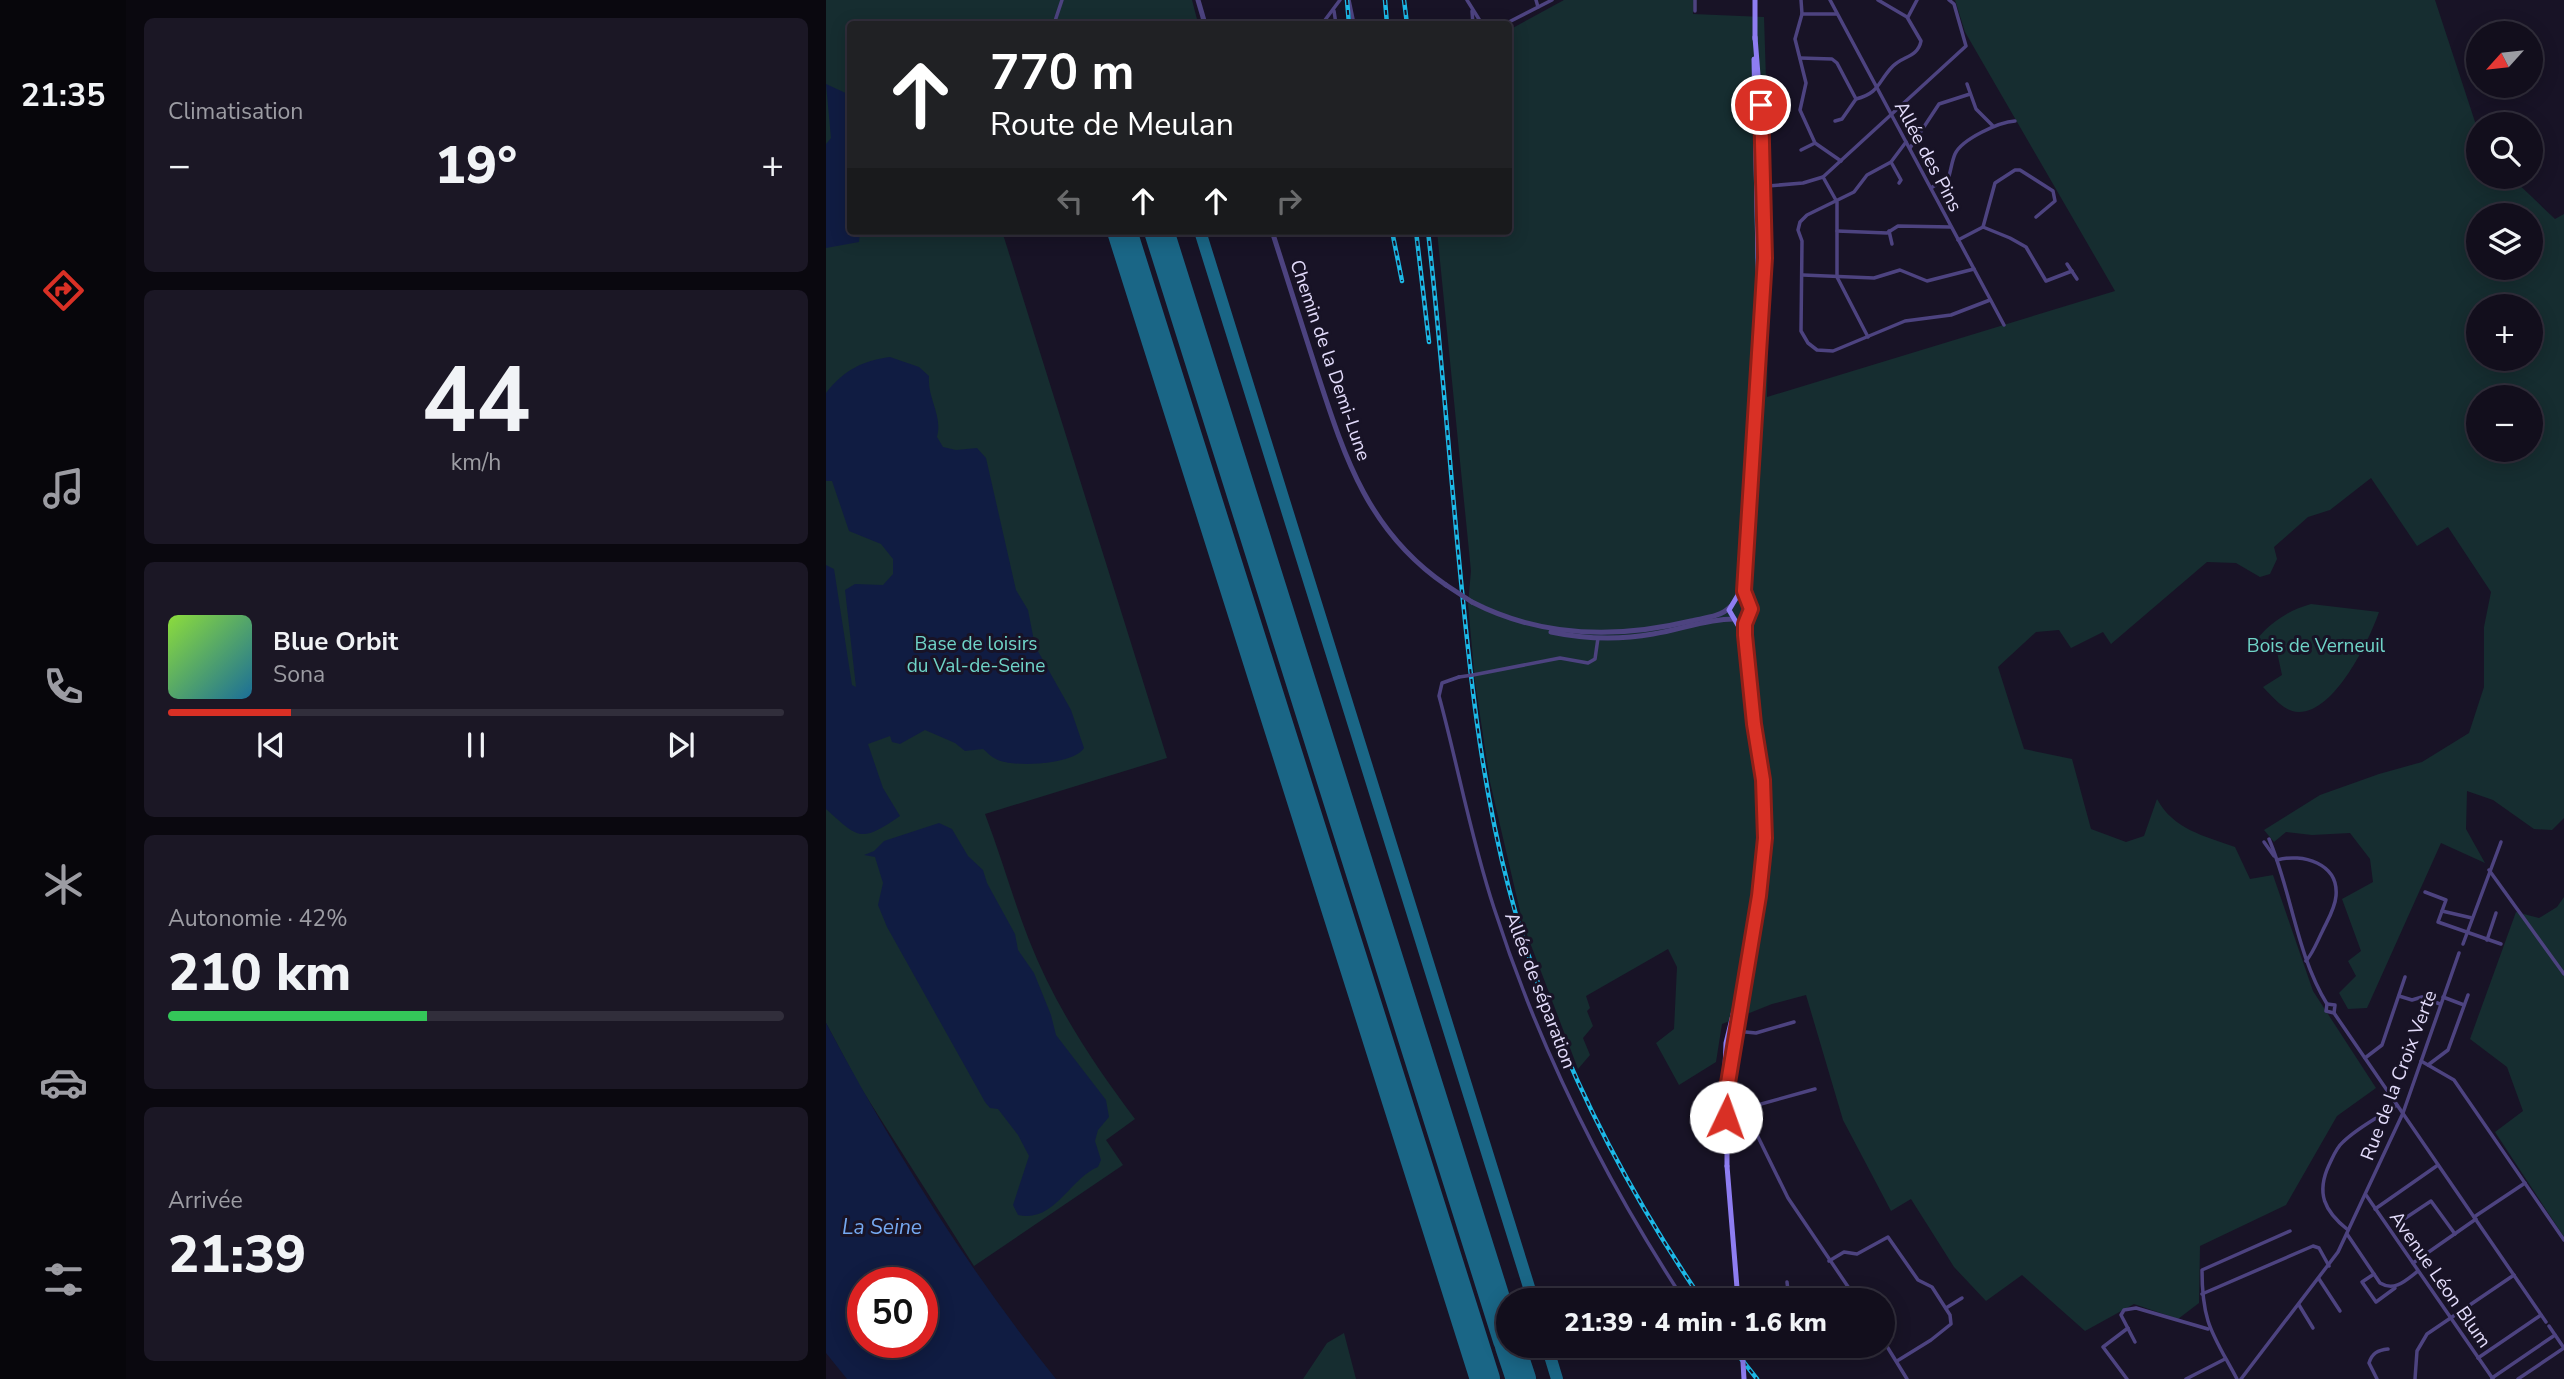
<!DOCTYPE html>
<html lang="fr">
<meta charset="utf-8">
<style>
body{margin:0;font-family:"Nunito Sans",sans-serif;background:#1b1725;color:#f1f3f6;height:100vh;display:flex;flex-direction:column;font-size:26px;white-space:nowrap}
*{box-sizing:border-box;margin:0}
p{font-size:23px;color:#9c9ca3}
.icon{flex:none;width:38px;height:38px;fill:none;stroke:currentColor;stroke-width:2;stroke-linecap:round;stroke-linejoin:round}
.map{position:relative;flex:1;overflow:hidden}
.drawer{display:flex;flex-direction:column;gap:18px;padding:18px;background:#0a080f;width:700px}
.drawer>*{flex:none}
.hud{position:absolute;left:21px;top:21px;width:665px;height:214px;border-radius:7px;box-shadow:0 4px 18px #0003,0 0 0 2px #312e3b;background:#202124;color:#fff;overflow:hidden}
.needle{width:46px;rotate:243deg}
.buttons{position:absolute;left:1640px;top:21px;display:grid;gap:14px}
.buttons a{display:grid;place-items:center;width:77px;height:77px;border-radius:50%;background:#120e1c;box-shadow:0 4px 18px #0003,0 0 0 2px #312e3b;font-size:35px}
.speed{position:absolute;left:21px;top:1267px;display:flex;gap:14px;font-size:35px;font-weight:700;text-align:center}
.speed>*{display:grid;place-content:center;width:91px;height:91px;border-radius:50%;background:#120e1c;box-shadow:0 4px 18px #0003,0 0 0 2px #312e3b;line-height:1}
.speed .limit{border:10px solid #d22;background:#fff;color:#111}
.pin{position:absolute;display:grid;place-items:center;width:60px;height:60px;color:#fff;margin:-30px;border:4px solid #fff;border-radius:50%;box-shadow:0 2px 7px #0007}
.me{position:absolute;width:77px;margin:-38px;rotate:3deg;stroke-linejoin:round;filter:drop-shadow(0 0 5px #0008)}
.turn{display:flex;align-items:center;gap:24px;height:147px;padding:0 28px;font-size:32px}
.turn .icon{width:91px;height:91px;stroke-width:2.5}
.turn b{display:block;font-size:49px;line-height:60px}
.lanes{display:flex;align-items:center;height:66px;padding:0 28px;background:#0003;justify-content:center;gap:35px;direction:ltr}
.lanes .off{opacity:.35}
.big{font-size:52px;font-weight:800;line-height:1.1}
.drawer .widget{flex:1;display:flex;flex-direction:column;justify-content:center;gap:10px;min-width:0;padding:0 24px;border-radius:10px;background:#1b1725}
.drawer .dial{align-items:center;gap:0}
.dial b{font-size:91px;line-height:1}
.song{display:flex;align-items:center;gap:21px}
.cover{width:84px;height:84px;border-radius:10px;background:linear-gradient(135deg,hsl(90 70% 55%),hsl(200 70% 35%))}
.played{height:7px;border-radius:4px;background:linear-gradient(90deg,#d93025 20%,#312e3b 20%)}
.keys{display:flex;justify-content:space-around;direction:ltr}
.heat{display:flex;justify-content:space-between;align-items:center;font-size:38px;direction:ltr}
.charge{height:10px;border-radius:5px;background:linear-gradient(90deg,#34c759 42%,#312e3b 0)}
.trip{position:absolute;left:670px;top:1288px;width:399px;height:70px;border-radius:35px;background:#120e1c;box-shadow:0 4px 18px #0003,0 0 0 2px #312e3b;font-weight:800;line-height:70px;text-align:center}
main{display:flex;flex:1;min-height:0}
.dock{display:flex;flex-direction:column;width:126px;justify-content:space-around;align-items:center;background:#07060b;color:#9c9ca3}
.dock .icon{width:49px;height:49px}
.dock .current{color:#d93025}
.dock b{font-size:32px;color:#f1f3f6}
.map>svg:first-child{display:block}
</style>
<main>
<nav class="dock">
<b>21:35</b>
<svg class="icon current" aria-label="directions" viewBox="0 0 24 24"><path d="M12 3l9 9-9 9-9-9zM9 14v-3h6M13 9l2 2-2 2"/></svg>
<svg class="icon" aria-label="music" viewBox="0 0 24 24"><path d="M9 18V5l10-2v13"/><circle cx="6" cy="18" r="3"/><circle cx="16" cy="16" r="3"/></svg>
<svg class="icon" aria-label="phone" viewBox="0 0 24 24"><path d="M5 4h4l2 5-3 2q2 4 5 5l2-3 5 2v4C11 20 4 13 5 4z"/></svg>
<svg class="icon" aria-label="climate" viewBox="0 0 24 24"><path d="M12 3v18M4 7l16 10M4 17L20 7"/></svg>
<svg class="icon" aria-label="car" viewBox="0 0 24 24"><path d="M5 17H2v-5l4-1 3-4h7l3 4 3 1v5h-3M9 17h6M6 11h13"/><circle cx="7" cy="17" r="2"/><circle cx="17" cy="17" r="2"/></svg>
<svg class="icon" aria-label="filters" viewBox="0 0 24 24"><path d="M4 7h16M4 17h16"/><circle cx="9" cy="7" r="2"/><circle cx="15" cy="17" r="2"/></svg>
</nav>
<section class="drawer">
<div class="widget"><p>Climatisation</p>
<div class="heat"><a>−</a><b class="big">19°</b><a>+</a></div>
</div>
<div class="widget dial"><b>44</b><p>km/h</p></div>
<div class="widget">
<div class="song"><i class="cover"></i><div><b>Blue Orbit</b><p>Sona</p></div></div>
<div class="played"></div>
<div class="keys"><svg class="icon" aria-label="previous" viewBox="0 0 24 24"><path d="M18 5L8 12l10 7zM5 5v14"/></svg><svg class="icon" aria-label="pause" viewBox="0 0 24 24"><path d="M8 5v14M16 5v14"/></svg><svg class="icon" aria-label="next" viewBox="0 0 24 24"><path d="M6 5l10 7-10 7zM19 5v14"/></svg></div>
</div>
<div class="widget"><p>Autonomie · 42%</p><b class="big">210 km</b><div class="charge"></div></div>
<div class="widget"><p>Arrivée</p><b class="big">21:39</b></div>
</section>
<div class="map">
<svg width="1738" height="1379" viewBox="0 0 1738 1379">
<rect width="100%" height="100%" fill="#181326"/>
<g fill="#162d30" fill-rule="evenodd">
<path d="M0,0H366L372,23L24,24V231H176L341,758L159,814C175,856 187,899 203,940C229,1006 267,1063 309,1119L280,1140L297,1165L148,1266L33,1085L0,1023Z"/>
<path d="M738,0H868L867,14L938,17L944,204L941,397L1289,291L1139,32L1129,0H1609L1652,131V177H1685L1729,219L1738,214V818L1726,830L1708,829L1667,800L1641,791L1640,829L1659,863L1615,843L1541,1008L1522,1009L1513,993L1530,976L1522,961L1535,951L1516,899L1547,882L1544,859L1524,833L1486,835L1460,832L1448,842L1438,830L1494,795L1553,774L1596,762L1643,733L1658,687V627L1665,592L1622,527L1591,546L1545,478L1504,510L1482,517L1448,547L1451,559L1444,574L1434,577L1410,563L1381,562L1285,644L1277,632L1245,648L1233,630L1210,632L1172,667L1198,749L1246,759L1265,829L1300,842L1318,836L1331,799C1347,829 1378,836 1409,847L1424,879L1447,875L1487,991L1550,1088L1511,1116L1460,1205L1374,1246L1373,1303L1352,1319L1308,1304L1259,1331L1196,1275L1160,1301L1128,1267L1085,1199L1065,1211L1017,1120L980,995L946,1004L896,1024L890,1062L853,1085L830,1043L848,1029L851,967L842,949L760,996L764,1008L761,1011L767,1026L757,1038L764,1055L752,1069L697,924L664,782L649,682L642,604L645,571L611,231H682L683,30ZM1652,215H1704V268H1652ZM1652,306H1704V359H1652ZM1652,397H1704V450H1652Z"/>
<path d="M1485,604L1553,612C1543,641 1509,712 1473,712C1458,712 1447,697 1437,687L1456,675L1451,652L1419,654C1438,628 1454,613 1485,604Z"/>
<polygon points="1738,897 1738,1237 1669,1132 1697,1111 1681,1067 1644,1039 1690,912 1713,918 1731,907"/>
<polygon points="518,1333 530,1379 477,1379 501,1343"/>
</g>
<g fill="#101c42" fill-rule="evenodd">
<polygon points="0,84 24,95 24,231 34,231 33,242 0,248 0,144 5,138"/>
<path d="M64,357L93,367L103,376C101,398 117,415 111,437L117,447L130,450L151,448L160,458L190,590L202,610L209,646L245,710L258,748C248,765 185,768 170,759C165,757 161,752 157,749L139,751L129,743L99,730L74,744L66,742L64,736L42,744L57,788L74,816C35,843 33,839 0,809V565L8,569L26,685L30,687L19,590L29,584L57,585L67,574V559L55,544L23,531L6,481H0V393C18,370 36,361 64,357Z"/>
<path d="M113,823L126,829L142,856L157,870L161,883L189,934L192,950L208,973L225,1015L230,1035L280,1100L283,1117L272,1130L269,1141L275,1160L272,1167C243,1179 229,1223 192,1215L187,1205L203,1156L192,1135L172,1109L164,1108L159,1102L61,927L52,905L57,883L49,857L38,855L48,851L58,841Z"/>
<path d="M0,1023C66,1147 142,1270 230,1379H21L0,1353ZM37,1283H96V1342H37Z"/>
</g>
<g fill="none" stroke-linecap="round" stroke-linejoin="round">
<g stroke="#1a6686" stroke-width="12">
<polyline points="374,231 707,1300"/>
<polyline points="721,1346 731,1379"/>
</g>
<g stroke="#1a6686" stroke-width="30">
<polyline points="296,231 659,1379"/>
<polyline points="333,231 682,1340"/>
<polyline points="684,1346 695,1379"/>
</g>
<g stroke="#4d4380" stroke-width="3.5">
<polyline points="523,0 528,24"/>
<polyline points="641,0 656,24"/>
<polyline points="710,0 712,7"/>
<polyline points="975,0 976,14 969,39 980,83 974,110 989,143 1015,161"/>
<polyline points="1004,0 1178,325"/>
<polyline points="508,11 510,24"/>
<polyline points="646,11 647,24"/>
<polyline points="869,11 869,0"/>
<polyline points="976,14 1011,14"/>
<polyline points="1082,17 1091,0"/>
<polyline points="228,24 236,0"/>
<polyline points="496,24 514,0"/>
<polyline points="679,24 726,0"/>
<path d="M974,58L1006,59L1011,63L1030,99C1054,93 1052,81 1067,66C1077,56 1092,57 1095,41L1081,17L1052,0"/>
<polyline points="1141,84 1150,109 1167,126"/>
<polyline points="1009,121 1016,119 1030,99"/>
<polyline points="1080,142 1065,162 1041,175 1028,192 981,215 974,222 972,230 976,241 975,331 982,343 991,350 1007,351 1079,321 1125,315 1164,300"/>
<polyline points="1084,148 1113,104 1144,94"/>
<polyline points="975,150 989,143"/>
<polyline points="1065,162 1075,180 1073,183"/>
<polyline points="997,177 1011,202 1011,277 1042,337"/>
<polyline points="930,187 977,183 997,177 1140,46 1128,4 1123,0"/>
<path d="M1105,188L1123,176C1125,169 1126,161 1129,154C1136,139 1173,122 1189,121"/>
<polyline points="1157,227 1169,183 1189,170 1194,170 1227,191 1229,201 1210,217"/>
<polyline points="1011,231 1061,233 1072,226 1125,227"/>
<polyline points="1063,231 1066,244"/>
<polyline points="1132,240 1157,227 1184,238 1200,247 1220,281 1246,271"/>
<polyline points="1241,264 1251,279"/>
<polyline points="977,275 1048,278 1074,270 1101,281 1148,269"/>
<polyline points="647,675 734,658 762,663 769,659 772,638"/>
<path d="M633,677L616,683L613,696C632,766 645,839 668,908C713,1048 778,1178 858,1300"/>
<path d="M1443,839C1466,893 1470,953 1501,1004L1500,1011L1508,1013L1720,1322"/>
<polyline points="1438,842 1448,856"/>
<path d="M1451,860C1476,853 1513,863 1510,896C1509,909 1501,921 1496,932C1491,942 1487,953 1480,961"/>
<polyline points="1663,870 1738,974"/>
<polyline points="1599,892 1620,900 1616,911 1646,918"/>
<polyline points="1616,911 1612,922 1675,944"/>
<polyline points="1661,940 1670,913"/>
<polyline points="1637,944 1675,842"/>
<polyline points="1573,996 1586,1000 1596,997 1614,1004"/>
<polyline points="1617,997 1638,1005"/>
<polyline points="1501,1004 1509,1005 1508,1013"/>
<polyline points="902,1038 909,1031 930,1033 968,1022"/>
<polyline points="1539,1058 1556,1045 1579,977"/>
<polyline points="1595,1061 1628,1080 1738,1240"/>
<polyline points="1602,1065 1622,1050 1642,995"/>
<polyline points="901,1091 912,1096 962,1198 1031,1300"/>
<polyline points="900,1097 914,1107"/>
<polyline points="917,1109 989,1089"/>
<polyline points="1540,1195 1667,1379"/>
<polyline points="1549,1209 1612,1165"/>
<polyline points="1648,1217 1699,1183"/>
<polyline points="1575,1221 1605,1201 1629,1234"/>
<path d="M1522,1230C1498,1211 1490,1193 1503,1165C1507,1157 1510,1148 1517,1142C1532,1127 1553,1117 1571,1105"/>
<path d="M1521,1234L1554,1283C1569,1292 1580,1280 1592,1271"/>
<polyline points="1003,1261 1018,1252 1031,1254 1062,1237 1092,1280 1106,1287 1124,1315 1125,1324 1105,1340 1071,1361"/>
<polyline points="1587,1263 1650,1219"/>
<polyline points="1548,1274 1536,1282 1550,1302 1569,1288"/>
<polyline points="1493,1279 1514,1311"/>
<polyline points="961,1282 963,1300"/>
<polyline points="1376,1294 1487,1246 1493,1248 1503,1266"/>
<polyline points="1473,1305 1487,1328"/>
<polyline points="1120,1308 1136,1298"/>
<polyline points="1723,1326 1738,1348"/>
<polyline points="1057,1340 1081,1379"/>
<polyline points="1309,1342 1295,1315 1298,1310 1310,1308 1382,1329"/>
<polyline points="926,1346 937,1352 959,1346"/>
<polyline points="1652,1358 1715,1315"/>
<polyline points="1666,1378 1729,1335"/>
<polyline points="1301,1379 1277,1347 1302,1328"/>
<polyline points="1360,1379 1399,1359"/>
<path d="M1411,1379C1387,1334 1376,1324 1376,1270L1464,1231"/>
<polyline points="1415,1379 1512,1252 1577,1113 1633,953"/>
<path d="M1551,1379L1543,1363C1546,1353 1552,1350 1562,1349"/>
<polyline points="1589,1379 1591,1351 1601,1334 1688,1275"/>
<polyline points="1692,1379 1738,1348"/>
</g>
<g stroke="#4d4380" stroke-width="5">
<polyline points="372,0 379,24"/>
<path d="M446,231C461,277 475,323 490,369C518,455 541,531 620,585"/>
<path d="M646,602C714,637 790,639 865,621C877,618 895,617 904,607"/>
<path d="M725,632C758,639 794,640 827,634C854,630 880,619 907,619"/>
</g>
<g stroke="#8e7df1" stroke-width="5">
<polyline points="929,39 929,0"/>
<polyline points="928,59 933,308"/>
<polyline points="921,547 918,594 925,611 919,631 925,698"/>
<polyline points="928,724 919,683 913,627 903,610 912,595 923,500 939,258 936,126 929,37"/>
<polyline points="897,1121 900,1043 915,982"/>
<polyline points="901,1166 901,1090 933,896 939,838 937,780 928,721"/>
<polyline points="901,1166 912,1300"/>
</g>
<g stroke="#1cb9e7" stroke-width="4.5">
<g id="rail">
<polyline points="521,0 523,24"/>
<polyline points="559,0 561,24"/>
<polyline points="578,0 581,24"/>
<polyline points="566,231 576,281"/>
<polyline points="590,231 603,342"/>
<path d="M602,231C614,337 622,444 632,550C643,665 654,778 683,889C721,1036 791,1175 876,1300"/>
<polyline points="905,1346 931,1379"/>
</g>
</g>
<use href="#rail" stroke="#181326" stroke-width="2" stroke-dasharray="5" stroke-linecap="butt"/>
<polyline stroke="#4d4380" stroke-width="3.5" points="633,677 647,675"/>
<polyline stroke="#4d4380" stroke-width="5" points="620,585 646,602"/>
<polyline stroke="#8e7df1" stroke-width="5" points="916,1346 918,1379"/>
</g>
<g fill="none" stroke-linecap="round" stroke-linejoin="round">
<g stroke="#8d1f18" stroke-width="18">
<polyline id="route" points="900,1117 902,1083 933,896 939,838 937,780 928,724 919,635 919,624 925,609 918,591 939,258 935,105"/>
</g>
<use href="#route" stroke="#d93025" stroke-width="12"/>
</g>
<g text-anchor="middle" stroke-width="6" stroke-linejoin="round" paint-order="stroke">
<g font-size="19" fill="#e3dcfb" stroke="#181326">
<text transform="translate(1103 156) rotate(62)" y="7">Allée des Pins</text>
<text transform="translate(505 360) rotate(71)" y="7">Chemin de la Demi-Lune</text>
<text transform="translate(715 990) rotate(69)" y="7">Allée de séparation</text>
<text transform="translate(1572 1075) rotate(-69)" y="7">Rue de la Croix Verte</text>
<text transform="translate(1615 1279) rotate(55)" y="7">Avenue Léon Blum</text>
</g>
<g font-size="19" fill="#6fd4c8" stroke="#181326">
<text x="150" y="650">Base de loisirs<tspan x="150" dy="22">du Val-de-Seine</tspan></text>
<text x="1490" y="652">Bois de Verneuil</text>
</g>
<g font-size="21" font-style="italic" fill="#75a8f0" stroke="#181326">
<text x="56" y="1234">La Seine</text>
</g>
</g>
</svg>
<div class="buttons">
<a><svg class="needle" viewBox="-14 -14 28 28"><path d="M0-13l5 13h-10z" fill="#e53935"/><path d="M0 13l5-13h-10z" fill="#9c9ca3"/></svg></a>
<a><svg class="icon" aria-label="search" viewBox="0 0 24 24"><circle cx="10" cy="10" r="6"/><path d="M15 15l6 6"/></svg></a>
<a><svg class="icon" aria-label="layers" viewBox="0 0 24 24"><path d="M12 4l9 5-9 5-9-5zM3 14l9 5 9-5"/></svg></a>
<a>+</a>
<a>−</a>
</div>
<div class="speed"><div class="limit">50</div></div>
<div class="pin" style="left:935px;top:105px;background:#d93025"><svg class="icon" aria-label="arrive" viewBox="0 0 24 24"><path d="M6 21V4h12l-3 4 3 4H6"/></svg></div>
<svg class="me" style="left:900px;top:1117px" viewBox="-20 -20 40 40"><circle r="19" fill="#fff"/><path d="M0-13L10 11 0 6-10 11z" fill="#d93025"/></svg>
<div class="trip">21:39 · 4 min · 1.6 km</div>
<div class="hud">
<div class="turn"><svg class="icon" aria-label="ahead" viewBox="0 0 24 24"><path d="M12 20V5M6 11l6-6 6 6"/></svg><div><b>770 m</b>Route de Meulan</div></div>
<div class="lanes"><svg class="icon off" aria-label="left" viewBox="0 0 24 24"><path d="M17 20v-9H6M10 6l-5 5 5 5"/></svg><svg class="icon" aria-label="ahead" viewBox="0 0 24 24"><path d="M12 20V5M6 11l6-6 6 6"/></svg><svg class="icon" aria-label="ahead" viewBox="0 0 24 24"><path d="M12 20V5M6 11l6-6 6 6"/></svg><svg class="icon off" aria-label="right" viewBox="0 0 24 24"><path d="M7 20v-9h11M14 6l5 5-5 5"/></svg></div>
</div>
</div>
</main>
